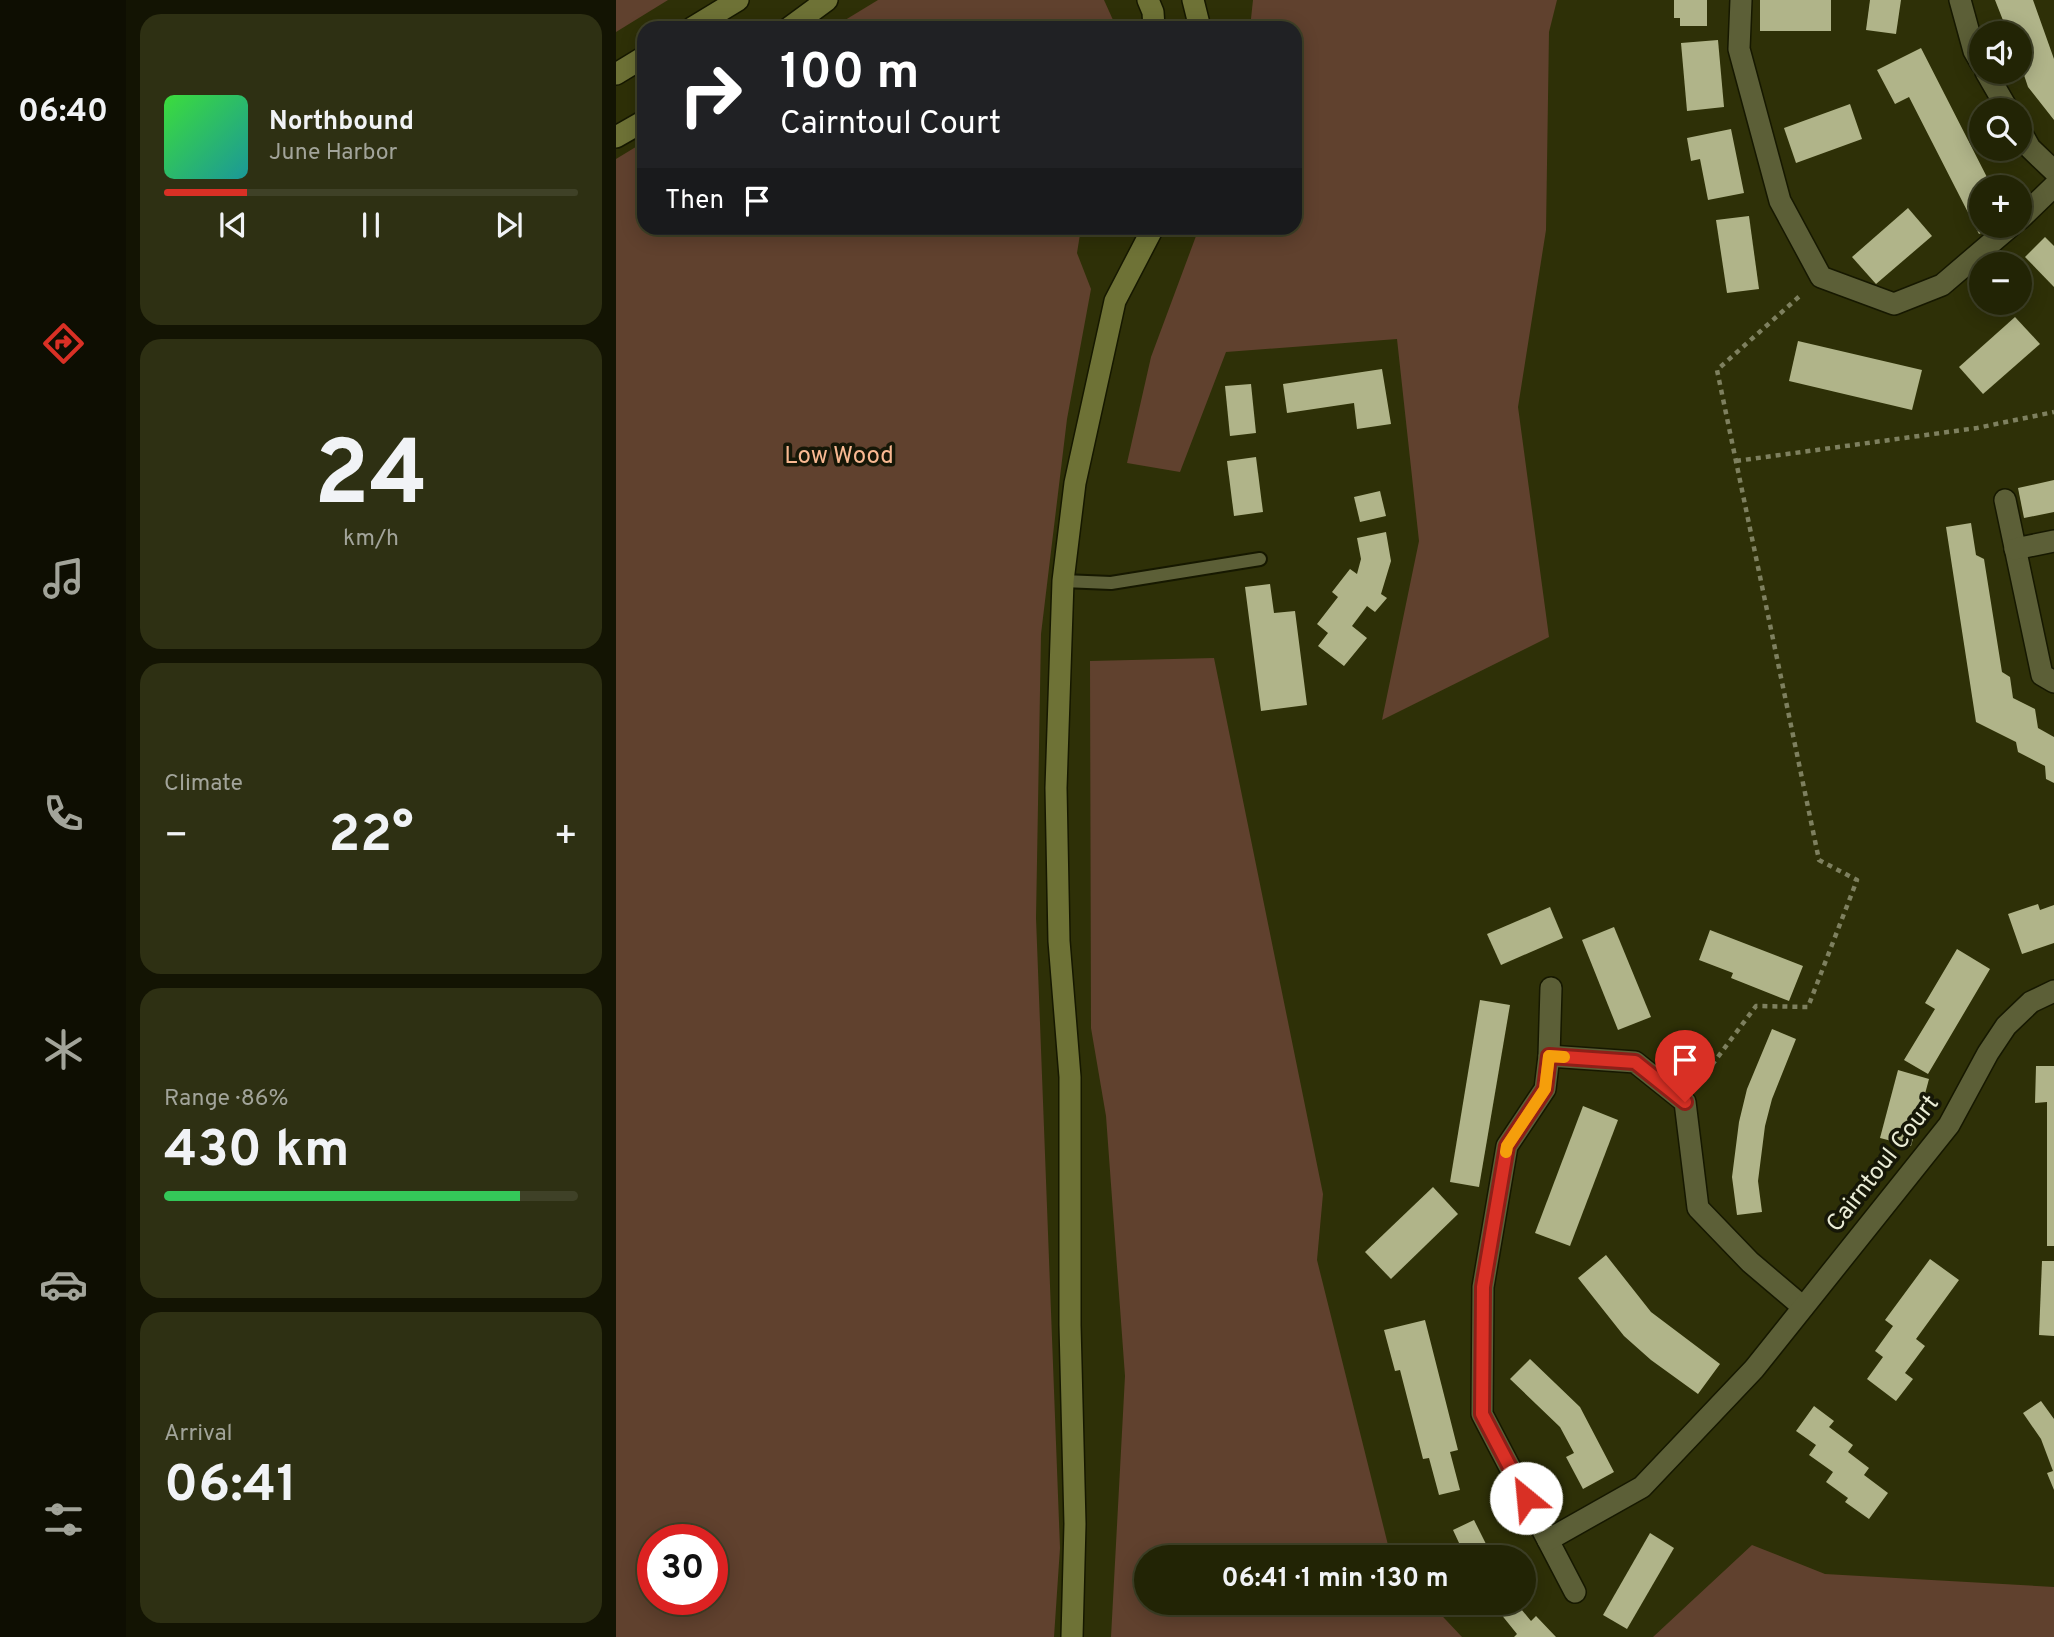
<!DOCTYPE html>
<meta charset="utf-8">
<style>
body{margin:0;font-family:Overpass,sans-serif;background:#2e3013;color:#f1f3f6;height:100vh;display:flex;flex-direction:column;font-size:26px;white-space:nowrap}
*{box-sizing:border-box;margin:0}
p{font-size:23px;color:#a2a49a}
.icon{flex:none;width:38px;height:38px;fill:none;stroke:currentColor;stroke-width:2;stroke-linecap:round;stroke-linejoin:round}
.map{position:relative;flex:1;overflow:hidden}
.sheet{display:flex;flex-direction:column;gap:14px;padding:14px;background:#131403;width:490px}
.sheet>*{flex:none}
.banner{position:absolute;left:21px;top:21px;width:665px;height:214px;border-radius:21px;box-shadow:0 4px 18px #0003,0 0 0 2px #3f4127;background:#202124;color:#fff;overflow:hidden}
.buttons{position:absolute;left:1353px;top:21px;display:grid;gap:14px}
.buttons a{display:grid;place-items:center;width:63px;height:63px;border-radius:50%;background:#222405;box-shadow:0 4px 18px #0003,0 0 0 2px #3f4127;font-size:35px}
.speed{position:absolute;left:21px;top:1524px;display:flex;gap:14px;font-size:35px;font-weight:700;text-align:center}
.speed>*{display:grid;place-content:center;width:91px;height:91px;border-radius:50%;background:#222405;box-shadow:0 4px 18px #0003,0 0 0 2px #3f4127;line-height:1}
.speed .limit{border:10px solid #d22;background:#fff;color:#111}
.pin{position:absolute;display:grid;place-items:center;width:60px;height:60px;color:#fff;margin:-72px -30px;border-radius:50% 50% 50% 0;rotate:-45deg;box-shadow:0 0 7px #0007}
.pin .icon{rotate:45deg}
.me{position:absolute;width:77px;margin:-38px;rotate:332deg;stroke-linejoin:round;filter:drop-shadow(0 0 5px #0008)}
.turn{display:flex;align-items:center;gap:24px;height:147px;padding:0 28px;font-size:32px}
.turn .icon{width:91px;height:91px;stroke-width:2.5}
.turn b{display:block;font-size:49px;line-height:60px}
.then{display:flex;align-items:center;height:66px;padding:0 28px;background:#0003;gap:14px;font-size:26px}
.big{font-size:52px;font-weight:700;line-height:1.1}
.sheet .card{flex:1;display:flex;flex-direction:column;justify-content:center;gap:10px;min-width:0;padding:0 24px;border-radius:21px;background:#2e3013}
.sheet .dial{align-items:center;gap:0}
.dial b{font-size:91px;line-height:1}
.song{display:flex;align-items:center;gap:21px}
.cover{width:84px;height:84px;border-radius:10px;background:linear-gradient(135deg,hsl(120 70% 55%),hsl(180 70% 35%))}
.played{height:7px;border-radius:4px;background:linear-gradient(90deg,#d93025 20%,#3f4127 20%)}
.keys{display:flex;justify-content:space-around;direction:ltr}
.heat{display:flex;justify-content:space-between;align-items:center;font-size:38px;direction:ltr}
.charge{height:10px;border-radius:5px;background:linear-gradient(90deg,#34c759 86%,#3f4127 0)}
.trip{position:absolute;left:518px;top:1545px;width:402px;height:70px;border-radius:35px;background:#222405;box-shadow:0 4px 18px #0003,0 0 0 2px #3f4127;font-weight:700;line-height:70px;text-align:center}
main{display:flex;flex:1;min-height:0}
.tabs{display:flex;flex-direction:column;width:126px;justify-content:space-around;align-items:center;background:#0e0e02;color:#a2a49a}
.tabs .icon{width:49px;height:49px}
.tabs .current{color:#d93025}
.tabs b{font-size:32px;color:#f1f3f6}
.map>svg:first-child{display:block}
</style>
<main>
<nav class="tabs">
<b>06:40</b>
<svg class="icon current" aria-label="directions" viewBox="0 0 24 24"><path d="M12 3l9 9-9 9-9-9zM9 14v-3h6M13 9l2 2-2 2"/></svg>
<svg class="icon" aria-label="music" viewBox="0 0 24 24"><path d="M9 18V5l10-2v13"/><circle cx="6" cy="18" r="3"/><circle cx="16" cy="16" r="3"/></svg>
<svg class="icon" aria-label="phone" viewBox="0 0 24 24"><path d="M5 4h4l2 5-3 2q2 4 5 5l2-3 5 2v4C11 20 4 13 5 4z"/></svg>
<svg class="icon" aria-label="climate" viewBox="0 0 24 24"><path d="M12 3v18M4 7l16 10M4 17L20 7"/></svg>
<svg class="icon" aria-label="car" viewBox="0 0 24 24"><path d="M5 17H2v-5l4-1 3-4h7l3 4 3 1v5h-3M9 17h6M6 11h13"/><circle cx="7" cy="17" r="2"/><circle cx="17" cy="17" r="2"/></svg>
<svg class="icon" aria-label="filters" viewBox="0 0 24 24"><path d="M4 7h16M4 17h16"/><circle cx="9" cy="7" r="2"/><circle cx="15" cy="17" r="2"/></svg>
</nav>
<section class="sheet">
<div class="card">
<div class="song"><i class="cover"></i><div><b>Northbound</b><p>June Harbor</p></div></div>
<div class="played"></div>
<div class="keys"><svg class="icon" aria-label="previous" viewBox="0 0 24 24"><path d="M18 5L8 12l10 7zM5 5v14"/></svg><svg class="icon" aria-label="pause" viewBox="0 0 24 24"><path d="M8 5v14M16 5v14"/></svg><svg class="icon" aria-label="next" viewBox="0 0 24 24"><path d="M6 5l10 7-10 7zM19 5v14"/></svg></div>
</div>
<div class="card dial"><b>24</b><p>km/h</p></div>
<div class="card"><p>Climate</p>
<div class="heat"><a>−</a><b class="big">22°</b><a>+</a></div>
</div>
<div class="card"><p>Range · 86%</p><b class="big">430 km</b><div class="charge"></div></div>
<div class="card"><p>Arrival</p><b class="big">06:41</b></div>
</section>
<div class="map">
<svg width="1438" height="1637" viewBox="0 0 1438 1637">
<rect width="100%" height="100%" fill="#2e3007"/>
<g fill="#60412e" fill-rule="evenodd">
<polygon points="0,0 52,0 0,32"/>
<polygon points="262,0 488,0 497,20 497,28 216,28"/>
<polygon points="637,0 941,0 933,32 930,230 902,407 933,637 766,720 803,541 781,339 610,352 564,472 511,463 535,357 583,228 679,228 679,28 634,28"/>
<path d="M28,142V228H465L461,253L475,289L451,419L425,634L420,918L444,1548L438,1637H0V159ZM96,1540V1600H37V1540Z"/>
<polygon points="598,658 707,1194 701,1260 775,1557 530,1558 530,1603 814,1603 846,1637 495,1637 509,1376 490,1116 475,1028 474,661"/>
<polygon points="1136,1545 1209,1574 1438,1587 1438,1637 1037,1637"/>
</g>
<g fill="#b0b489">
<polygon points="1058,0 1091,0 1091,26 1064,26 1064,18 1058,18"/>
<rect x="1144" y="0" width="71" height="31"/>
<polygon points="1254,0 1285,0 1280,34 1250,30"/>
<polygon points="1379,0 1417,0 1438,59 1438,120 1412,87 1404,63 1404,33 1392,33"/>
<polygon points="1102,40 1108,107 1071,111 1065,43"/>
<polygon points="1305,48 1376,187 1365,187 1365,226 1379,226 1363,234 1293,97 1279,104 1261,70"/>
<polygon points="1234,104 1246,139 1180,163 1168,128"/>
<polygon points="1115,129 1128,193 1092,200 1084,159 1075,161 1071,138"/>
<polygon points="1292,208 1316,236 1260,284 1236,257"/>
<polygon points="1133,216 1143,289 1111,293 1100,220"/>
<polygon points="1429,237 1438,246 1438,287 1409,257"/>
<polygon points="1399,317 1424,344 1367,394 1343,367"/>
<polygon points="1182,341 1306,370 1296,410 1173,381"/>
<polygon points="766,369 775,424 741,429 738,403 671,413 667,384"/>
<polygon points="635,384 640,433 614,436 609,386"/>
<polygon points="640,457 647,512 618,516 611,461"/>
<polygon points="1438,480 1438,512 1408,518 1402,488"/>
<polygon points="764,491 770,516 744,522 738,497"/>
<polygon points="1355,523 1360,555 1368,559 1386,672 1394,677 1397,698 1419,709 1422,728 1438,737 1438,783 1430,779 1429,766 1402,752 1400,742 1360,722 1330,527"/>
<polygon points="770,532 775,561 765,594 771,598 759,612 751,606 736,626 751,638 728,666 702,646 712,633 701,624 722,597 716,592 734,569 741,574 745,559 741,538"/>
<polygon points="654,584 658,613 679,611 691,705 645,711 629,587"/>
<polygon points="1422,904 1424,910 1438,905 1438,943 1406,954 1392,914"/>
<polygon points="934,907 947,938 885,965 871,934"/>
<polygon points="998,927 1035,1017 1002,1030 966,940"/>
<polygon points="1094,930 1187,966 1173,1001 1115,978 1117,973 1083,960"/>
<polygon points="1341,949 1374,969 1312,1074 1288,1060 1319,1009 1309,1003"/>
<polygon points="864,1000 894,1005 863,1187 834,1182"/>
<polygon points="1156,1029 1180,1039 1156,1099 1149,1126 1142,1181 1146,1212 1121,1215 1116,1177 1123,1122 1131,1089"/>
<polygon points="1420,1066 1438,1066 1438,1246 1431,1246 1431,1102 1419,1103"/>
<polygon points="1282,1070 1313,1079 1295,1146 1264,1138"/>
<polygon points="967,1106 1002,1120 954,1246 919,1233"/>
<polygon points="817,1187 842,1214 775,1279 749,1252"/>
<polygon points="990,1255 1035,1312 1104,1364 1082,1394 1035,1360 1008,1336 962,1278"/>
<polygon points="1314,1259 1343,1280 1300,1339 1309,1346 1289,1373 1297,1379 1280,1401 1251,1379 1267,1357 1259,1351 1277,1326 1269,1320"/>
<polygon points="1426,1261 1438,1261 1438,1336 1423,1335"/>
<polygon points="809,1320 842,1450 834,1452 844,1490 823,1495 813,1458 807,1459 784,1370 779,1371 768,1330"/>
<polygon points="914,1359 964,1407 998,1472 967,1489 950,1457 958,1453 944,1427 894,1379"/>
<polygon points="1425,1401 1438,1419 1438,1490 1431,1473 1437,1471 1425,1439 1407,1413"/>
<polygon points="1198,1406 1218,1421 1213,1427 1237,1445 1232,1452 1253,1468 1248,1475 1272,1493 1253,1519 1229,1502 1232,1498 1210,1482 1217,1472 1193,1455 1200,1445 1180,1431"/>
<polygon points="858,1520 872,1548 878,1544 885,1558 850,1558 837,1530"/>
<polygon points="1034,1533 1058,1548 1011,1629 987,1615"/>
<polygon points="867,1603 900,1603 915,1621 920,1616 940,1637 898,1637 901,1634 880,1608 872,1613"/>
</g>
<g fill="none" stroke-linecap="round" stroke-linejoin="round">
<g stroke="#161800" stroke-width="16">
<polyline id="lane" points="447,581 495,583 644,559"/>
</g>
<g stroke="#161800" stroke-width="24">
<g id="street">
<polyline points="1125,0 1123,49 1164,201 1205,277 1278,304 1326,285 1395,226"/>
<polyline points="1344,0 1358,51 1365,63"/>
<polyline points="1370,72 1392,110"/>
<polyline points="1404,130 1414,148 1438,171"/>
<polyline points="1404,219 1438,186"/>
<polyline points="1389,500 1426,675 1438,682"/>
<polyline points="1399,549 1438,541"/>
<polyline points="935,988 933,1056 929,1089 891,1146 867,1287 866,1414 959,1592"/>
<polyline points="933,1056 1019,1062 1069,1102 1082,1208 1134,1262 1187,1307"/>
<polyline points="932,1540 1026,1487 1138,1369 1333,1125 1372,1053 1390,1026 1415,1002 1438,991"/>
</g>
</g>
<g stroke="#161800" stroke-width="24">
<g id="secondary">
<polyline points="532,0 537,12 538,28"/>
<polyline points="577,0 584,28"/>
<polyline points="76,28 122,0"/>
<polyline points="173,28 211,0"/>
<polyline points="0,74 28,57"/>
<polyline points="0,137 28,121"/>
<polyline points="456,1637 459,1524 454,1325 454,1077 443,941 440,788 447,581 459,483 499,301 537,228"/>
</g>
</g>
<g stroke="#7e805f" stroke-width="4.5" stroke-dasharray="5 5" stroke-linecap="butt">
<polyline points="1120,461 1361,428 1438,412"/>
<polyline points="1084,1081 1140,1006 1192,1007 1241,880 1203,860 1101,370 1186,294"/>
</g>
<use href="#lane" stroke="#5c5f37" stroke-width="12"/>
<use href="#street" stroke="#5c5f37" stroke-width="21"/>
<use href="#secondary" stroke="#6e7236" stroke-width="21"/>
</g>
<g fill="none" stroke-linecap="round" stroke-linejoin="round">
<g stroke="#8d1f18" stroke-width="18">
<polyline id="route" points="910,1498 866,1414 867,1287 891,1146 929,1089 933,1056 1019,1062 1069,1102"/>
</g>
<use href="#route" stroke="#d93025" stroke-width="12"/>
<polyline stroke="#f59e0b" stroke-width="12" points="890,1152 891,1146 929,1089 933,1056 948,1057"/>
</g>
<g text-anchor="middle" stroke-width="7" stroke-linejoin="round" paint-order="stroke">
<g font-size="24" fill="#f9b992" stroke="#161707">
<text x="223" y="463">Low Wood</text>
</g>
<g font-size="24" fill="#eaecd6" stroke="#161707">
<text transform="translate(1266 1163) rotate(-52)" y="8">Cairntoul Court</text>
</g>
</g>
</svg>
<div class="buttons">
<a><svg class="icon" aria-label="sound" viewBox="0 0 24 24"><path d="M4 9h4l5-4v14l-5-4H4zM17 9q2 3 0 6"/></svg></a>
<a><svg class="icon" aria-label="search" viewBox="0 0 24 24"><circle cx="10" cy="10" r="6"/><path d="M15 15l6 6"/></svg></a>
<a>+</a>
<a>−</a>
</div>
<div class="speed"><div class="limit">30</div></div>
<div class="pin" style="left:1069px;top:1102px;background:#d93025"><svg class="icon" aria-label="arrive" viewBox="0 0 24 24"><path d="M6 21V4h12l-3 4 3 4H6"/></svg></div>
<svg class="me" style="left:910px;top:1498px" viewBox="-20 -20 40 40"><circle r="19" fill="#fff"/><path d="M0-13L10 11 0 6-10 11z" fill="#d93025"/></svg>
<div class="trip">06:41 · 1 min · 130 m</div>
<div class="banner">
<div class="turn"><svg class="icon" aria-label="right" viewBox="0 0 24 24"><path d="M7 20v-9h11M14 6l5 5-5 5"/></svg><div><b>100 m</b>Cairntoul Court</div></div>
<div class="then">Then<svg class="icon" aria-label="arrive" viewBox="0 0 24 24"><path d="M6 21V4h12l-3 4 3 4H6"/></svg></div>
</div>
</div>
</main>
